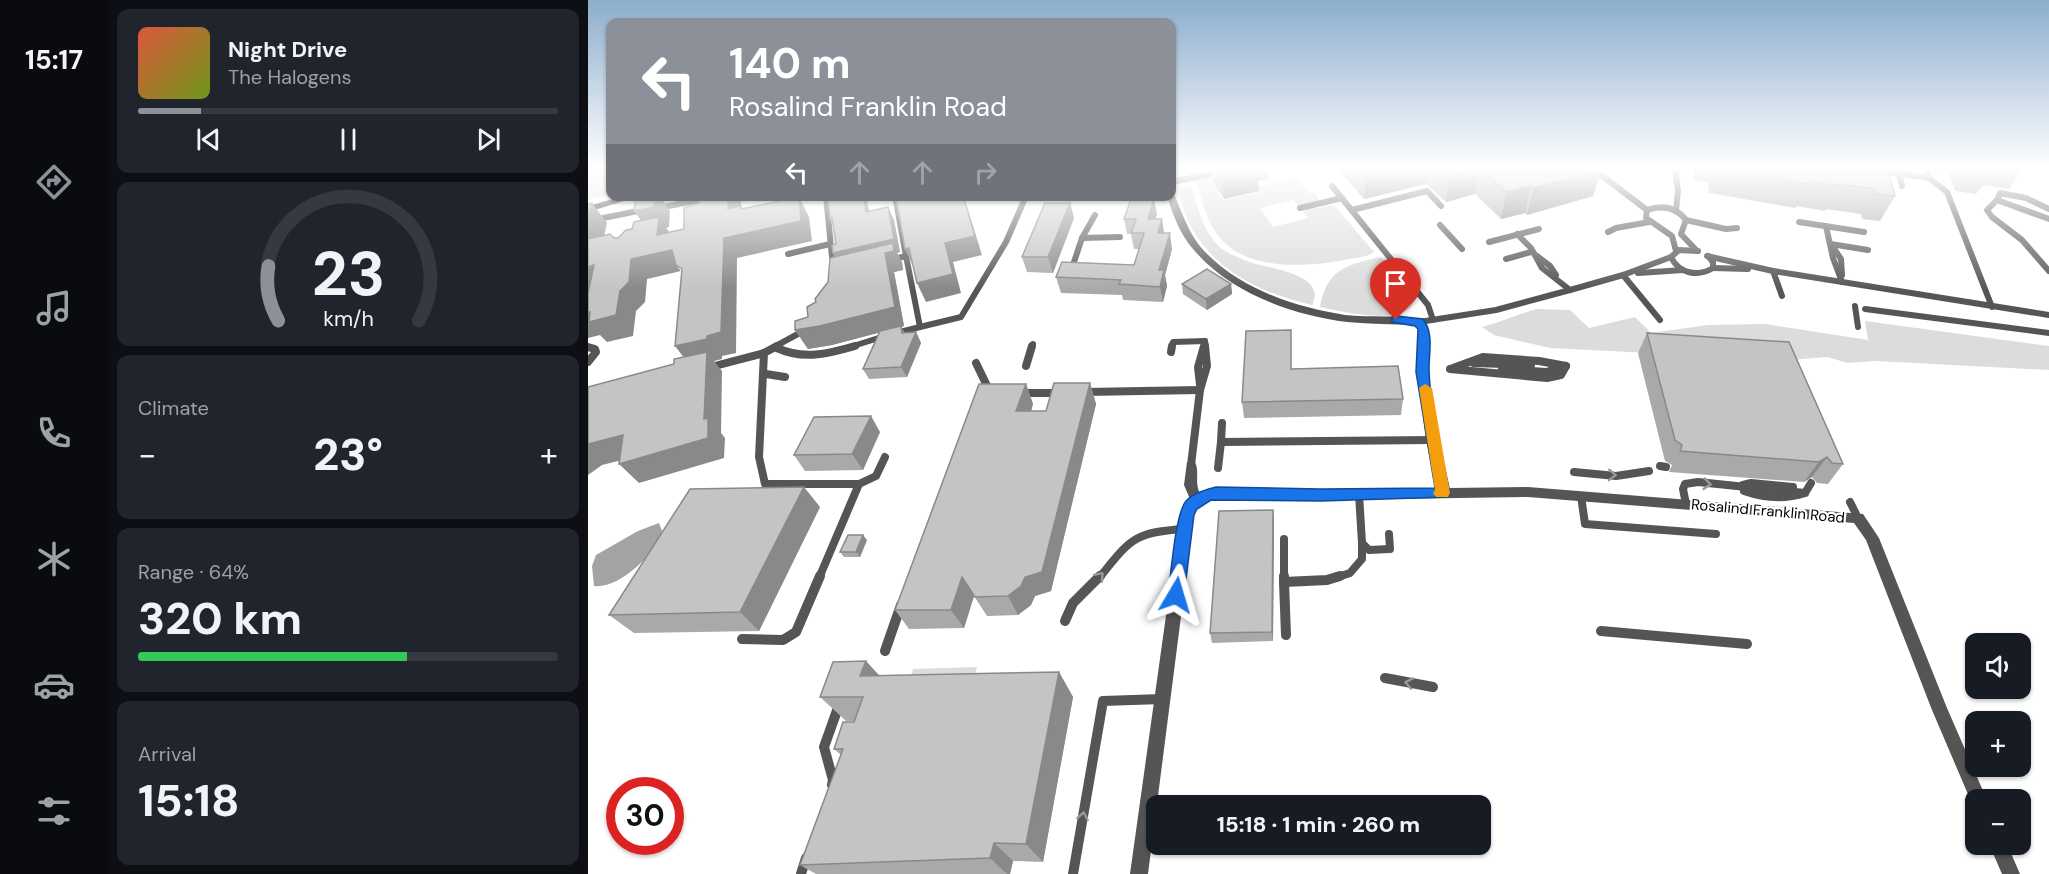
<!DOCTYPE html>
<meta charset="utf-8">
<style>
body{margin:0;font-family:"DM Sans",sans-serif;background:#20242c;color:#f1f3f6;height:100vh;display:flex;flex-direction:column;font-size:22px;white-space:nowrap}
*{box-sizing:border-box;margin:0}
p{font-size:20px;color:#9ea1a6}
.icon{flex:none;width:33px;height:33px;fill:none;stroke:currentColor;stroke-width:2;stroke-linecap:round;stroke-linejoin:round}
.map{position:relative;flex:1;overflow:hidden}
.panel{display:flex;flex-direction:column;gap:9px;padding:9px;background:#0d0f14;width:480px}
.panel>*{flex:none}
.top-card{position:absolute;left:18px;top:18px;width:570px;height:183px;border-radius:12px;box-shadow:0 2px 4px #0004;background:#8c9099;color:#fff;overflow:hidden}
.tools{position:absolute;left:1377px;top:633px;display:grid;gap:12px}
.tools a{display:grid;place-items:center;width:66px;height:66px;border-radius:12px;background:#171b24;box-shadow:0 2px 4px #0004;font-size:30px}
.speed{position:absolute;left:18px;top:777px;display:flex;gap:12px;font-size:30px;font-weight:700;text-align:center}
.speed>*{display:grid;place-content:center;width:78px;height:78px;border-radius:50%;background:#171b24;box-shadow:0 2px 4px #0004;line-height:1}
.speed .limit{border:9px solid #d22;background:#fff;color:#111}
.pin{position:absolute;display:grid;place-items:center;width:51px;height:51px;color:#fff;margin:-62px -26px;border-radius:50% 50% 50% 0;rotate:-45deg;box-shadow:0 0 6px #0007}
.pin .icon{rotate:45deg}
.me{position:absolute;width:66px;margin:-33px;rotate:7deg;stroke-linejoin:round;filter:drop-shadow(0 0 4px #0008)}
.turn{display:flex;align-items:center;gap:21px;height:126px;padding:0 24px;font-size:27px}
.turn .icon{width:78px;height:78px;stroke-width:2.5}
.turn b{display:block;font-size:42px;line-height:51px}
.lanes{display:flex;align-items:center;height:57px;padding:0 24px;background:#0003;justify-content:center;gap:30px;direction:ltr}
.lanes .off{opacity:.35}
.big{font-size:45px;font-weight:800;line-height:1.1}
.panel .card{flex:1;display:flex;flex-direction:column;justify-content:center;gap:9px;min-width:0;padding:0 21px;border-radius:12px;background:#20242c}
.panel .dial{align-items:center;gap:0}
.dial svg{height:156px;overflow:visible;fill:none;stroke:#363941;stroke-width:7;stroke-linecap:round;text-anchor:middle}
.dial text{fill:#f1f3f6;stroke:none}
.song{display:flex;align-items:center;gap:18px}
.cover{width:72px;height:72px;border-radius:9px;background:linear-gradient(135deg,hsl(10 70% 55%),hsl(80 70% 35%))}
.played{height:6px;border-radius:3px;background:linear-gradient(90deg,#8c9099 15%,#363941 15%)}
.keys{display:flex;justify-content:space-around;direction:ltr}
.heat{display:flex;justify-content:space-between;align-items:center;font-size:33px;direction:ltr}
.charge{height:9px;border-radius:4px;background:linear-gradient(90deg,#34c759 64%,#363941 0)}
.trip{position:absolute;left:558px;top:795px;width:345px;height:60px;border-radius:12px;background:#171b24;box-shadow:0 2px 4px #0004;font-weight:800;line-height:60px;text-align:center}
main{display:flex;flex:1;min-height:0}
.menu{display:flex;flex-direction:column;width:108px;justify-content:space-around;align-items:center;background:#090b0e;color:#9ea1a6}
.menu .icon{width:42px;height:42px}
.menu .on{color:#8c9099}
.menu b{font-size:27px;color:#f1f3f6}
.map>svg:first-child{display:block}
</style>
<main>
<nav class="menu">
<b>15:17</b>
<svg class="icon on" aria-label="directions" viewBox="0 0 24 24"><path d="M12 3l9 9-9 9-9-9zM9 14v-3h6M13 9l2 2-2 2"/></svg>
<svg class="icon" aria-label="music" viewBox="0 0 24 24"><path d="M9 18V5l10-2v13"/><circle cx="6" cy="18" r="3"/><circle cx="16" cy="16" r="3"/></svg>
<svg class="icon" aria-label="phone" viewBox="0 0 24 24"><path d="M5 4h4l2 5-3 2q2 4 5 5l2-3 5 2v4C11 20 4 13 5 4z"/></svg>
<svg class="icon" aria-label="climate" viewBox="0 0 24 24"><path d="M12 3v18M4 7l16 10M4 17L20 7"/></svg>
<svg class="icon" aria-label="car" viewBox="0 0 24 24"><path d="M5 17H2v-5l4-1 3-4h7l3 4 3 1v5h-3M9 17h6M6 11h13"/><circle cx="7" cy="17" r="2"/><circle cx="17" cy="17" r="2"/></svg>
<svg class="icon" aria-label="filters" viewBox="0 0 24 24"><path d="M4 7h16M4 17h16"/><circle cx="9" cy="7" r="2"/><circle cx="15" cy="17" r="2"/></svg>
</nav>
<section class="panel">
<div class="card">
<div class="song"><i class="cover"></i><div><b>Night Drive</b><p>The Halogens</p></div></div>
<div class="played"></div>
<div class="keys"><svg class="icon" aria-label="previous" viewBox="0 0 24 24"><path d="M18 5L8 12l10 7zM5 5v14"/></svg><svg class="icon" aria-label="pause" viewBox="0 0 24 24"><path d="M8 5v14M16 5v14"/></svg><svg class="icon" aria-label="next" viewBox="0 0 24 24"><path d="M6 5l10 7-10 7zM19 5v14"/></svg></div>
</div>
<div class="card dial"><svg viewBox="0 0 100 80">
<path d="M14 69A42 42 0 1 1 86 69"/>
<path d="M14 69A42 42 0 0 1 9 41" stroke="#8c9099"/>
<text x="50" y="56" font-size="32" font-weight="700">23</text>
<text x="50" y="72" font-size="11">km/h</text>
</svg></div>
<div class="card"><p>Climate</p>
<div class="heat"><a>−</a><b class="big">23°</b><a>+</a></div>
</div>
<div class="card"><p>Range · 64%</p><b class="big">320 km</b><div class="charge"></div></div>
<div class="card"><p>Arrival</p><b class="big">15:18</b></div>
</section>
<div class="map">
<svg width="1461" height="874" viewBox="0 0 1461 874">
<rect width="100%" height="100%" fill="#fff"/>
<g fill="#dcdcdc">
<polygon points="0,168 22,168 22,194 0,200"/>
<path d="M620,177L635,200L672,192L669,187L709,178L721,193L728,194L731,201L711,206L705,200L672,208L685,227L720,218L714,210L746,205L786,252C779,257 769,258 760,259C724,267 664,271 636,242C619,226 614,201 608,179Z"/>
<path d="M604,186C609,208 616,234 634,249C643,255 654,259 664,263C681,268 740,274 724,305C661,291 602,257 590,189Z"/>
<path d="M791,257L794,258L827,296C826,330 752,311 732,307C739,269 757,266 791,257Z"/>
<path d="M949,309L982,310L1001,328L1047,317L1063,333L1120,325L1177,324L1280,340L1277,321L1461,346V370L1288,361L1260,363L1239,357L1201,360L962,348L906,335L894,327C913,322 930,314 949,309Z"/>
<polygon points="389,667 380,699 316,700 325,669"/>
</g>
<path fill="#a3a3a3" d="M71,523L74,531C68,554 31,589 6,586L4,566L8,555L50,531Z"/>
<g fill="none" stroke-linecap="round" stroke-linejoin="round">
<g stroke="#555" stroke-width="6">
<polyline points="1004,168 1059,210"/>
<polyline points="1087,168 1090,191 1088,210"/>
<polyline points="1338,168 1341,178"/>
<polyline points="1292,171 1341,178 1359,192 1404,307"/>
<polyline points="1311,174 1314,186"/>
<polyline points="584,182 651,168"/>
<polyline points="744,186 840,305 845,320"/>
<polyline points="238,196 245,267"/>
<polyline points="1409,200 1399,210 1404,217 1434,240 1461,271"/>
<polyline points="70,208 133,196"/>
<polyline points="712,208 754,198"/>
<polyline points="1461,209 1438,198 1412,193 1409,200 1461,219"/>
<polyline points="764,210 839,191 853,206"/>
<path d="M1059,210C1074,205 1088,207 1098,220L1093,234L1109,251"/>
<polyline points="1059,210 1058,218 1084,236 1088,251"/>
<polyline points="1098,220 1138,229 1149,228"/>
<polyline points="0,221 55,210"/>
<polyline points="1211,222 1276,232"/>
<polyline points="852,225 874,249"/>
<polyline points="1238,226 1245,258 1254,282"/>
<polyline points="1020,232 1028,228 1061,222"/>
<polyline points="929,234 943,248 954,268 982,290"/>
<polyline points="494,238 532,237"/>
<polyline points="901,242 951,229"/>
<polyline points="1243,244 1280,250"/>
<polyline points="1245,247 1253,259 1254,275"/>
<polyline points="200,254 242,244"/>
<polyline points="949,256 962,266 968,275"/>
<polyline points="1119,256 1185,271 1461,315"/>
<path d="M1083,257C1091,274 1110,277 1125,268V262L1120,256"/>
<polyline points="918,259 943,252"/>
<polyline points="302,260 318,256 307,196"/>
<polyline points="1125,268 1160,269"/>
<polyline points="483,271 494,238 507,215"/>
<polyline points="1185,271 1194,296"/>
<polyline points="1050,273 1095,270"/>
<polyline points="1035,275 1072,320"/>
<polyline points="1267,306 1270,327"/>
<polyline points="1277,309 1461,333"/>
<polyline points="831,322 908,310 982,290 1035,275 1083,257 1091,250 1110,251"/>
<polyline points="332,327 373,317 418,242 438,196"/>
<polyline points="308,333 332,327 318,256"/>
<polyline points="617,341 618,347"/>
<polyline points="186,347 219,329"/>
<polyline points="262,347 297,336"/>
<polyline points="444,347 445,344"/>
<polyline points="584,347 585,342 617,341"/>
<polyline points="615,347 616,345"/>
</g>
<g stroke="#555" stroke-width="8">
<polyline points="0,347 7,349 8,352 0,362"/>
<path d="M189,348C215,360 240,354 267,346"/>
<polyline points="583,352 584,346"/>
<polyline points="176,353 171,457 177,484 271,484"/>
<polyline points="388,363 402,392"/>
<polyline points="886,363 943,365"/>
<polyline points="438,366 444,346"/>
<polyline points="119,368 176,353 189,346"/>
<polyline points="865,368 895,357 951,361 978,366"/>
<polyline points="862,369 959,378 973,375 978,366"/>
<polyline points="914,369 958,372 976,367"/>
<polyline points="178,374 197,377"/>
<polyline points="612,385 610,367 616,346"/>
<polyline points="497,392 612,390"/>
<polyline points="431,393 473,393"/>
<polyline points="634,423 633,442 844,440"/>
<polyline points="603,465 612,390 619,366 617,346"/>
<polyline points="1072,466 1078,467"/>
<polyline points="630,468 633,442"/>
<polyline points="986,472 1028,476 1061,471"/>
<polyline points="1155,485 1163,483 1205,487"/>
<path d="M1156,491C1176,498 1196,500 1217,493"/>
<polyline points="771,494 774,543 781,550 802,549 801,534"/>
<polyline points="993,496 997,524 1128,534"/>
<polyline points="1262,502 1270,518"/>
<polyline points="1098,504 1095,489 1097,484 1110,482 1217,493 1223,483"/>
<polyline points="696,539 696,578"/>
<polyline points="231,578 271,484 288,476 297,457"/>
<path d="M511,578C542,540 545,532 597,529"/>
<polyline points="747,578 762,573 774,559 774,543"/>
</g>
<g stroke="#555" stroke-width="10">
<polyline points="696,576 696,582 739,580 752,576"/>
<polyline points="696,582 698,635"/>
<polyline points="477,621 485,603 512,576"/>
<polyline points="1013,631 1159,644"/>
<polyline points="154,639 195,640 208,632 232,576"/>
<polyline points="297,651 313,605"/>
<polyline points="797,678 845,687"/>
<polyline points="244,785 245,780 236,747 251,705"/>
<polyline points="213,874 218,858"/>
<polyline points="485,874 515,701 574,699"/>
</g>
<g fill="#555" fill-rule="evenodd">
<path d="M584,194L587,196C594,213 600,230 611,245C646,287 705,307 757,315C783,318 810,314 835,320C845,334 840,352 841,369C841,408 852,449 860,488L940,487L1275,514L1291,538L1359,708L1399,800H1388V807L1385,806L1344,710L1278,540L1266,523L940,497L733,500L629,498C618,502 610,504 606,515L560,874H542L592,515L598,501L602,499L596,485L599,462H607C612,473 606,481 612,494L628,488L733,490L848,488L838,440L829,371L831,329L828,325C805,324 782,324 759,322C704,315 642,293 605,249C592,234 585,215 579,196H584Z"/>
<polygon points="1401,844 1419,844 1432,874 1414,874"/>
</g>
<polygon fill="#222" fill-rule="evenodd" points="36,196 52,196 0,212 0,206"/>
</g>
<g fill="#a9a9a9">
<polygon points="622,168 680,168 680,179 670,181 671,191 636,199 623,179"/>
<polygon points="749,168 1011,168 1013,170 1005,196 939,215 937,213 913,219 887,194 858,202 838,184 776,199"/>
<polygon points="1106,168 1298,168 1307,196 1292,221 1274,219 1273,214 1238,209 1237,211 1209,206 1208,208 1121,193 1120,182 1106,180"/>
<polygon points="1342,168 1432,168 1434,171 1421,189 1395,185 1388,194 1367,191 1360,173 1344,170"/>
<polygon points="240,196 278,196 281,211 306,220 312,252 309,253 314,262 315,270 306,272 316,326 313,327 317,333 328,332 333,343 319,377 281,379 275,369 292,332 244,345 220,349 207,330 220,317 228,302 240,282 247,257 245,253 248,244"/>
<polygon points="482,203 486,218 465,273 439,272 434,257"/>
<polygon points="569,214 567,219 574,219 576,233 584,249 577,275 579,286 575,302 535,300 534,295 473,293 468,277 546,265 551,249 546,249 543,234 539,234 536,219"/>
<polygon points="594,284 643,284 644,294 619,310 595,294"/>
<polygon points="1059,333 1255,464 1240,484 1229,483 1224,477 1216,482 1081,472 1084,465 1077,461 1050,353"/>
<polygon points="704,369 815,399 813,415 656,418 654,402"/>
<polygon points="502,383 508,404 463,591 447,596 443,605 430,615 399,616 386,596 376,628 321,629 307,610 438,384 445,404 443,411 458,411"/>
<polygon points="292,432 275,470 217,471 206,455"/>
<polygon points="232,507 171,631 46,633 21,615"/>
<polygon points="685,510 686,520 685,641 624,643 622,633"/>
<polygon points="279,540 272,557 256,557 252,552"/>
<polygon points="471,672 485,697 455,862 425,861 422,874 228,874 212,865 253,755 246,749 266,721 258,721 232,697 291,676"/>
</g>
<g fill="#898989">
<polygon points="655,168 680,168 680,179 670,181 671,191 636,199 634,172"/>
<polygon points="796,168 840,168 838,184 776,199 778,172"/>
<polygon points="891,168 887,194 858,202 861,176"/>
<polygon points="1013,170 1005,196 939,215 945,188"/>
<polygon points="943,186 937,213 913,219 918,192"/>
<polygon points="67,196 72,196 82,211 81,227 78,228 85,237 88,265 93,271 59,279 57,302 48,311 45,336 19,342 12,335 0,338 0,313 32,291 43,259 61,231 46,211"/>
<polygon points="140,196 153,196 153,206 165,226 140,209"/>
<polygon points="275,196 278,196 284,225 278,212"/>
<polygon points="375,196 391,196 377,200 394,255 365,262 373,293 338,302 329,283 357,243"/>
<polygon points="211,197 221,217 224,241 149,258 148,353 134,356 134,359 126,361 134,371 133,433 137,438 136,458 51,483 31,464 116,419 103,367 87,346 136,238"/>
<polygon points="566,199 569,214 562,234 560,219"/>
<polygon points="4,203 19,223 11,260 0,247 0,220"/>
<polygon points="482,203 486,218 465,273 460,257"/>
<polygon points="300,207 306,220 312,252 309,253 314,262 315,270 306,272 316,326 313,327 318,336 314,333 313,327 244,345 220,349 207,330 232,326 252,267 245,253"/>
<polygon points="574,219 576,235 570,233"/>
<polygon points="582,233 584,249 577,275 579,286 575,302 572,287 571,270"/>
<polygon points="321,248 326,268 317,249"/>
<polygon points="6,265 0,291 0,267"/>
<polygon points="643,284 644,294 619,310 618,299"/>
<polygon points="328,332 333,343 319,377 313,367"/>
<polygon points="502,383 508,404 463,591 447,596 443,605 430,615 420,596"/>
<polygon points="438,384 445,404 437,432 428,411"/>
<polygon points="283,416 292,432 275,470 264,454"/>
<polygon points="35,435 54,455 14,465 0,475 0,444"/>
<polygon points="1239,457 1224,477 1216,482 1231,462"/>
<polygon points="216,487 232,507 171,631 152,612"/>
<polygon points="685,510 686,520 685,641 684,632"/>
<polygon points="275,535 279,540 272,557 268,552"/>
<polygon points="374,577 386,596 376,628 363,610"/>
<polygon points="278,661 301,686 272,676"/>
<polygon points="471,672 485,697 455,862 438,844"/>
<polygon points="406,843 425,861 422,874 419,874 402,858"/>
</g>
<g fill="#c4c4c4" stroke="#898989" stroke-width="1.5">
<polygon points="631,168 655,168 634,172"/>
<polygon points="774,168 796,168 778,172"/>
<polygon points="853,168 1011,168 1013,170 945,188 943,186 918,192 891,168 861,176"/>
<polygon points="1131,168 1299,168 1307,196 1288,194 1287,189 1250,184 1250,186 1220,181 1220,184"/>
<polygon points="1377,168 1396,168 1401,176 1379,173"/>
<polygon points="1413,168 1432,168 1434,171"/>
<polygon points="48,196 67,196 66,207 46,211"/>
<polygon points="111,196 140,196 140,209 153,206 153,209 211,197 213,221 136,238 133,332 119,336 119,339 87,346 94,269 88,265 84,250 43,259 41,282 32,291 28,315 1,322 2,312 0,313 0,293 6,265 0,267 0,239 22,234 26,238 30,238 38,230 44,229 46,222 71,217 69,235 96,229 96,208 111,203"/>
<polygon points="240,196 275,196 278,212 300,207 306,239 245,253 244,245 248,244 244,218 242,219"/>
<polygon points="308,196 375,196 387,236 357,243 365,274 329,283 321,248 317,249"/>
<polygon points="543,199 566,199 560,219 574,219 570,233 582,233 571,270 576,270 572,287 531,284 533,280 468,277 474,262 546,265 556,233 543,233 548,219 536,219"/>
<polygon points="4,203 0,220 0,204"/>
<polygon points="457,203 482,203 460,257 434,257"/>
<polygon points="305,243 306,251 297,253 307,307 232,326 207,330 207,321 220,317 219,307 228,302 227,299 240,282 242,258"/>
<polygon points="619,269 643,284 618,299 594,284"/>
<polygon points="313,326 314,333 328,332 313,367 275,369 292,331"/>
<polygon points="703,330 703,369 810,366 815,399 654,402 658,331"/>
<polygon points="1059,333 1201,342 1255,464 1244,463 1239,457 1231,462 1092,451 1094,445 1087,440"/>
<polygon points="119,352 116,419 120,418 120,438 31,464 35,435 0,444 0,387 86,364 86,359"/>
<polygon points="466,383 502,383 454,572 437,577 433,586 420,596 387,597 374,577 363,610 307,610 391,384 438,384 428,411 458,411"/>
<polygon points="283,416 264,454 206,455 226,417"/>
<polygon points="216,487 152,612 21,615 102,489"/>
<polygon points="685,510 684,632 622,633 631,511"/>
<polygon points="260,535 275,535 268,552 252,552"/>
<polygon points="278,661 272,676 471,672 438,844 406,843 402,858 212,865 255,749 246,749 255,722 266,722 275,697 232,697 245,662"/>
</g>
<defs><path id="oneway-chevron" d="M-2-3.5L2.5 0L-2 3.5" fill="none" stroke-width="1.6" stroke-linecap="round" stroke-linejoin="round" transform="scale(1.5)"/></defs>
<g stroke="#999">
<use href="#oneway-chevron" transform="translate(1024 475) rotate(2)"/>
<use href="#oneway-chevron" transform="translate(1119 484) rotate(6)"/>
<use href="#oneway-chevron" transform="translate(512 576) rotate(-49)"/>
<use href="#oneway-chevron" transform="translate(821 683) rotate(-169)"/>
<use href="#oneway-chevron" transform="translate(495 816) rotate(-80)"/>
</g>
<linearGradient id="sky" x2="0" y2="1"><stop stop-color="#8cadcc"/><stop offset="0.58" stop-color="#fff"/><stop offset="1" stop-color="#fff" stop-opacity="0"/></linearGradient>
<rect width="1461" height="290" fill="url(#sky)"/>
<path fill="#1a73e8" stroke="#114b97" stroke-width="1.5" d="M808,316L835,319C846,333 841,352 841,369C842,409 854,454 862,493L860,497L733,501L623,500L609,509L606,515L596,595L594,600L588,602L582,600L580,595C583,576 587,514 598,501C605,493 618,490 628,487L733,489L847,488L828,372L830,329L827,326L804,322V317Z"/>
<polygon fill="#f59e0b" points="837,384 844,388 862,493 860,497 848,497 845,493 847,490 831,388"/>
<g text-anchor="middle" stroke-width="4.5" stroke-linejoin="round" paint-order="stroke">
<g font-size="15" fill="#000" stroke="#fff">
<text transform="translate(1180 511) rotate(5)" y="5">Rosalind Franklin Road</text>
</g>
</g>
</svg>
<div class="tools">
<a><svg class="icon" aria-label="sound" viewBox="0 0 24 24"><path d="M4 9h4l5-4v14l-5-4H4zM17 9q2 3 0 6"/></svg></a>
<a>+</a>
<a>−</a>
</div>
<div class="speed"><div class="limit">30</div></div>
<div class="pin" style="left:808px;top:320px;background:#d93025"><svg class="icon" aria-label="arrive" viewBox="0 0 24 24"><path d="M6 21V4h12l-3 4 3 4H6"/></svg></div>
<svg class="me" style="left:588px;top:595px" viewBox="-20 -20 40 40"><path d="M0-17L14 15 0 8-14 15z" fill="#1a73e8" stroke="#fff" stroke-width="4"/></svg>
<div class="trip">15:18 · 1 min · 260 m</div>
<div class="top-card">
<div class="turn"><svg class="icon" aria-label="left" viewBox="0 0 24 24"><path d="M17 20v-9H6M10 6l-5 5 5 5"/></svg><div><b>140 m</b>Rosalind Franklin Road</div></div>
<div class="lanes"><svg class="icon" aria-label="left" viewBox="0 0 24 24"><path d="M17 20v-9H6M10 6l-5 5 5 5"/></svg><svg class="icon off" aria-label="ahead" viewBox="0 0 24 24"><path d="M12 20V5M6 11l6-6 6 6"/></svg><svg class="icon off" aria-label="ahead" viewBox="0 0 24 24"><path d="M12 20V5M6 11l6-6 6 6"/></svg><svg class="icon off" aria-label="right" viewBox="0 0 24 24"><path d="M7 20v-9h11M14 6l5 5-5 5"/></svg></div>
</div>
</div>
</main>
